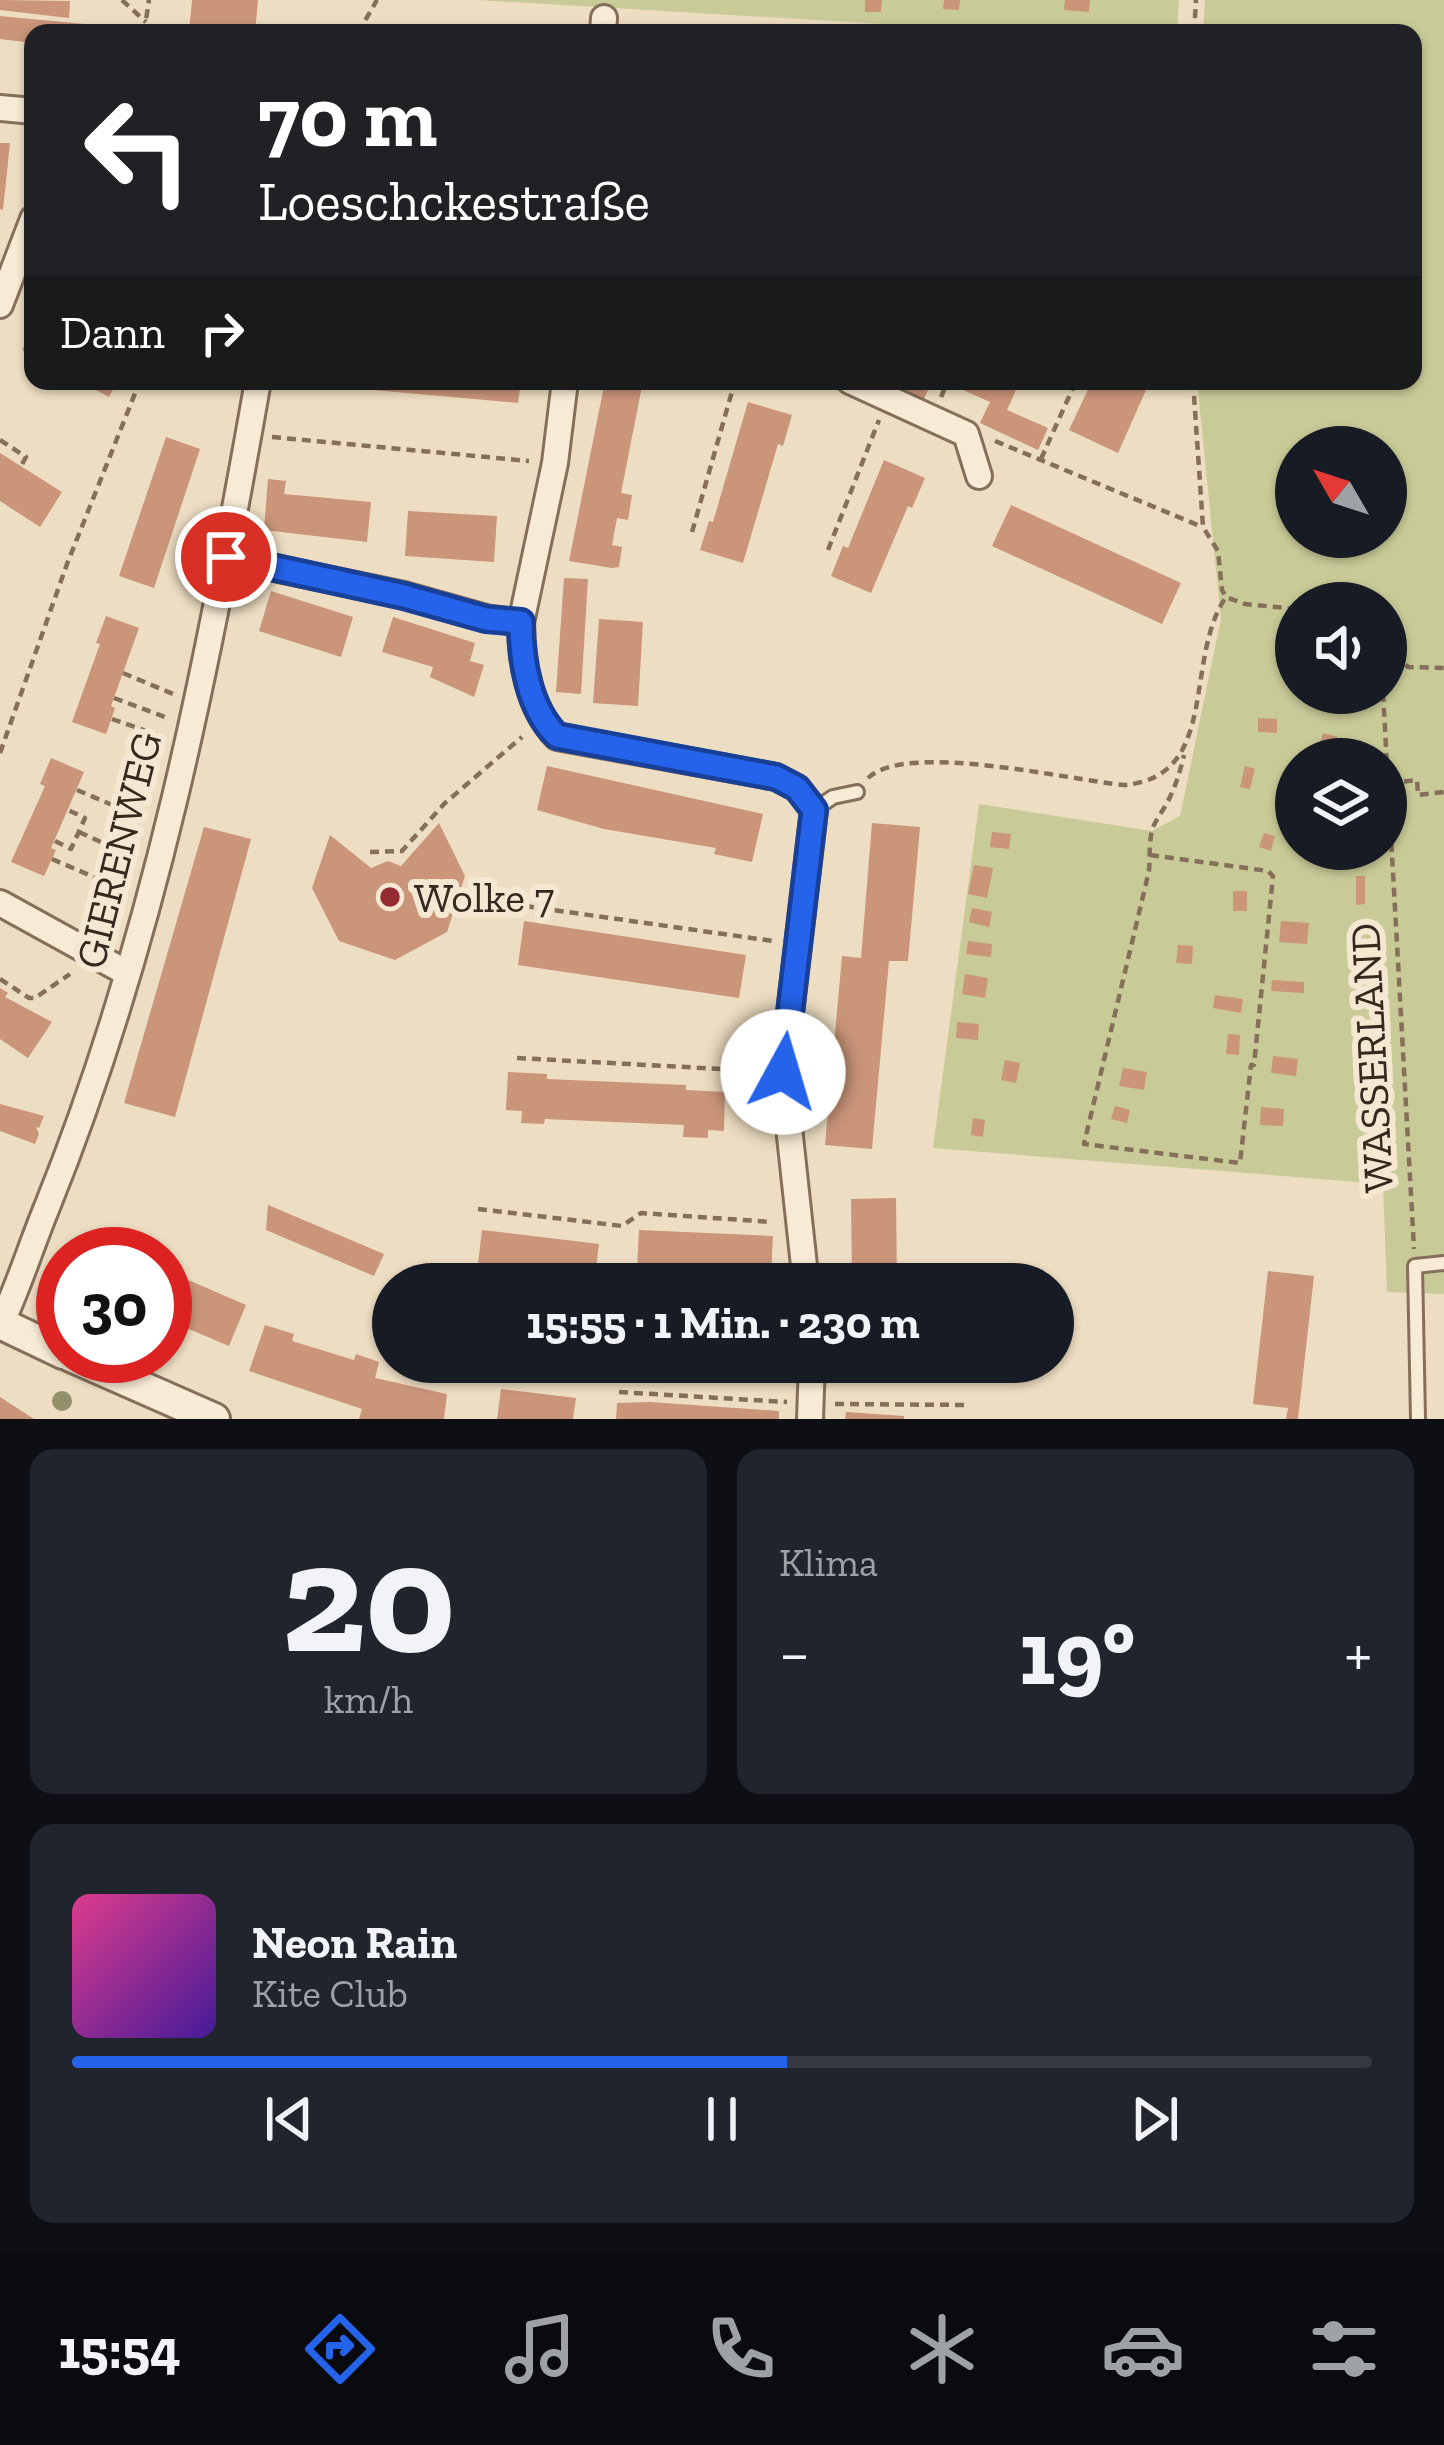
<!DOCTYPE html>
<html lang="de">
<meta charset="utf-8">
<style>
body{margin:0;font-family:"Zilla Slab",serif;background:#20242c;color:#f1f3f6;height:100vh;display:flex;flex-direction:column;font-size:45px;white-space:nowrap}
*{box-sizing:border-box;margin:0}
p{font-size:39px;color:#9ea1a6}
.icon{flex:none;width:66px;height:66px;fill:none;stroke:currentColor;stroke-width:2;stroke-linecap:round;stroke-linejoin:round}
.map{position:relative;height:1419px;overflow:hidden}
.drawer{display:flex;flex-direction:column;gap:30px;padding:30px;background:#0d0f14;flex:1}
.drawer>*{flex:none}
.banner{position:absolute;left:24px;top:24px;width:1398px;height:366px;border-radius:24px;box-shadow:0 3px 9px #0004;background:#202124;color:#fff;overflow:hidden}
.needle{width:78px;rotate:309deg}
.tools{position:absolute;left:1275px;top:426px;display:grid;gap:24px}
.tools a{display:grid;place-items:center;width:132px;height:132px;border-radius:50%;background:#171b24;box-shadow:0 3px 9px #0004;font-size:60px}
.speed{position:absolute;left:36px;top:1227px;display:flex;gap:24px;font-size:60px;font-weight:700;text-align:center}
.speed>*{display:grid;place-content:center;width:156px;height:156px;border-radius:50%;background:#171b24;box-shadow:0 3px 9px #0004;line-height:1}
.speed .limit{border:18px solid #d22;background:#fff;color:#111}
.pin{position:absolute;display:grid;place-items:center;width:102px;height:102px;color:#fff;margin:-51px;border:6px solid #fff;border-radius:50%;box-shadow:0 3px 12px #0007}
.me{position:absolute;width:132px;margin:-66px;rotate:6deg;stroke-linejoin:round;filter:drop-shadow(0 0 9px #0008)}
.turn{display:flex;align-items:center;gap:42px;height:252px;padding:0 36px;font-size:54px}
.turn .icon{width:156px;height:156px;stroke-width:2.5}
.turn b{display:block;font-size:84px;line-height:102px}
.then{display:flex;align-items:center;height:114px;padding:0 36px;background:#0003;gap:24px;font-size:45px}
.big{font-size:90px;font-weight:700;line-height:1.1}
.drawer .card{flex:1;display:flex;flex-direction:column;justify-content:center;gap:18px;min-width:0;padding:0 42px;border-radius:24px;background:#20242c}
.drawer .dial{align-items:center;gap:0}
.dial b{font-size:156px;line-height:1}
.song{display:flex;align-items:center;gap:36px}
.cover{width:144px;height:144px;border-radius:18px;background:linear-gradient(135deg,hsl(330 70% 55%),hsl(260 70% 35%))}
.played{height:12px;border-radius:6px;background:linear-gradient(90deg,#2563eb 55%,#363941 55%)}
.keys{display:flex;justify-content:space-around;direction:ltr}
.heat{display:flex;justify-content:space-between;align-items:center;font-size:66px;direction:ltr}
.drawer .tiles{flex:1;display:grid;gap:30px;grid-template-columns:1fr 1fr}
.card:last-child{grid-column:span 2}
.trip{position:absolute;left:372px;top:1263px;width:702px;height:120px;border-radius:60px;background:#171b24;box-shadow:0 3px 9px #0004;font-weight:700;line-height:120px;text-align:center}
.menu{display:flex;height:192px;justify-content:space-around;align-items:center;background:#090b0e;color:#9ea1a6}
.menu .icon{width:84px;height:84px}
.menu .on{color:#2563eb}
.menu b{font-size:54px;color:#f1f3f6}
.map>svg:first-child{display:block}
</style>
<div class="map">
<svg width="1444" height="1419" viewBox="0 0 1444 1419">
<rect width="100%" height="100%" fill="#edddc2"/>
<g fill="#c8cb97" fill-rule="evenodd">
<polygon points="477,0 1179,0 1177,33 1036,33"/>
<path d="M1205,0H1444V1294L1387,1292L1383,1184L933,1148L979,804L1152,831L1180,816L1221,619L1197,381H1413V33H1203ZM1296,447H1386V537H1296ZM1296,603H1386V693H1296ZM1296,759H1386V849H1296Z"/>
</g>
<g fill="#ca9579">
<polygon points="0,0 70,1 69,18 0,10"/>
<polygon points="192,0 258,0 255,33 189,33"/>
<polygon points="865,0 882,0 881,12 865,12"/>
<polygon points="944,0 960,0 959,10 943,9"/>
<polygon points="1065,0 1090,0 1089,12 1064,10"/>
<polygon points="0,16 105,26 134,28 133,33 33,33 33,43 0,39"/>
<polygon points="0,143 10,143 3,210 0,209"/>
<polygon points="33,331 33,356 22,350"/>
<polygon points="79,381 118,381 109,397"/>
<polygon points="306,381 521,381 518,403 306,384"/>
<polygon points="605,381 643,381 621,493 632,495 628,520 617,518 612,545 622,547 619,567 612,568 569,561"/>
<polygon points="884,381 932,381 924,399"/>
<polygon points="967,381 1020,381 1007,410 1048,428 1038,450 980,423 990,402 963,390"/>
<polygon points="1092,381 1150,381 1118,453 1069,430"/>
<polygon points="748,402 792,415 783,446 778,444 743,563 700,550 709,521 713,522"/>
<polygon points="166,437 200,449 154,588 119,576"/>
<polygon points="0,453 62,492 40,527 0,501"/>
<polygon points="884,460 925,478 912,508 908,506 871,593 831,576 843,546 848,548"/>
<polygon points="268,479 286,481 284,494 371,502 367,542 264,530"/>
<polygon points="1011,505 1181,583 1162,624 992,546"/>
<polygon points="408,511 497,516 494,562 405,556"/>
<polygon points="564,578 588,579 581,694 556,692"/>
<polygon points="271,591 353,617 341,657 259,631"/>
<polygon points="106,616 139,628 111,706 115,708 106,734 72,722 100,644 96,643"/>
<polygon points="393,617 475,643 470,661 484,665 474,697 430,677 433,667 382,652"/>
<polygon points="599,619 643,622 638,706 593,703"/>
<polygon points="1258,718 1277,719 1277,733 1258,732"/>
<polygon points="1323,733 1338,737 1335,748 1320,743"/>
<polygon points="51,758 84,772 51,848 56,850 44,876 11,862 45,786 40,784"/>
<polygon points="547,766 763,814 752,862 714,854 716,848 604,829 537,810"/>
<polygon points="1245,766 1255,769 1250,789 1240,787"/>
<polygon points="439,823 465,876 447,932 395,960 339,941 312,888 330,835 371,868 388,861 401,866"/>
<polygon points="872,823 920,827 908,961 889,961 872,1149 825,1145 842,956 861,958"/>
<polygon points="204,827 251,839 175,1117 124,1103"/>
<polygon points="992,832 1011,834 1009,849 990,847"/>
<polygon points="1264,833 1275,836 1271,851 1259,847"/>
<polygon points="974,865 993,868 987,898 968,894"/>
<polygon points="1356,876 1365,876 1365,904 1356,905"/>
<rect x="1233" y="891" width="14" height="20"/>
<polygon points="972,908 992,912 989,927 969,922"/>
<polygon points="524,921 746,955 739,998 518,965"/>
<polygon points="1281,921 1309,923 1307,944 1279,942"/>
<polygon points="968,941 992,944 991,957 966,954"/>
<polygon points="1178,945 1193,946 1192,964 1176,963"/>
<polygon points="965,974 988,978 985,998 962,994"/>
<polygon points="1272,980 1304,982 1304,993 1271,991"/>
<polygon points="0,988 8,993 5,997 52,1022 28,1058 0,1039"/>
<polygon points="1215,995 1243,999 1241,1013 1213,1008"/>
<polygon points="957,1022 979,1024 978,1040 956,1038"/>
<polygon points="1228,1034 1240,1035 1239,1055 1226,1054"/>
<polygon points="1273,1056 1298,1059 1296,1076 1271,1073"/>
<polygon points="1005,1060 1020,1063 1016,1083 1001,1080"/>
<polygon points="1123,1068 1147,1072 1144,1090 1119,1086"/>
<polygon points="508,1072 547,1074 547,1079 686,1085 686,1090 725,1092 724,1131 708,1130 708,1138 683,1137 684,1125 545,1119 544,1124 521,1123 522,1111 506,1110"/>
<polygon points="0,1104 44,1116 39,1128 36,1127 39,1134 35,1144 0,1131"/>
<polygon points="1115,1106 1130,1110 1127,1123 1111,1119"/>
<polygon points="1261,1107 1284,1109 1283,1126 1260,1125"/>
<polygon points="973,1118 985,1120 983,1137 971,1135"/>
<polygon points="896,1198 897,1284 852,1284 851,1199"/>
<polygon points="268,1205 384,1254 374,1276 266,1230"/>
<polygon points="482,1230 599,1244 594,1284 476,1281"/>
<polygon points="639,1230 773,1236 771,1275 637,1269"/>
<polygon points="83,1234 128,1254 74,1254"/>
<polygon points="165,1270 246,1305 229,1346 165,1319"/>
<polygon points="1268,1271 1314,1276 1298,1419 1286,1419 1288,1408 1253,1404"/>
<polygon points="265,1325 294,1334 292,1341 354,1360 356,1354 379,1362 375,1378 447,1394 444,1419 359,1419 362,1409 249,1371"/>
<polygon points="501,1389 576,1398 573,1419 497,1419"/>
<polygon points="0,1397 34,1419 0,1419"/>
<polygon points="650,1402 779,1411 779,1419 616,1419 617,1403"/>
<polygon points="846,1412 904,1416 904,1419 845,1419"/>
</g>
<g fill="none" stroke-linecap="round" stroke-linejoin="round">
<g stroke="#866f5a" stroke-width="18">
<g id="service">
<polyline points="814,810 833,797 857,792"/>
<polyline points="1418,1419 1415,1266 1444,1263"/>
</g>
</g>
<g stroke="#866f5a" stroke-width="30">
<g id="minor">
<polyline points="603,33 604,18"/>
<polyline points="0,108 33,111"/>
<polyline points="0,305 33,219"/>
<polyline points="850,381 966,434 979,476"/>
<path d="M226,558L404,595L486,618L521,623C521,662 529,708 557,737L776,777L797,788L814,810L783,1072L806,1284"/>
<polyline points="521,623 555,463 565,381"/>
<polyline points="0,903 127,973"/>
<path d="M0,1326C18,1288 31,1246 47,1207C154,943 209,661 258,381"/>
<polyline points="810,1419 812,1362"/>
</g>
</g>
<g stroke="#866f5a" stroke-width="36">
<g id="tertiary">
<polyline points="0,1323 63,1353"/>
<polyline points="71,1356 214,1419"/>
</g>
</g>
<g stroke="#866f5a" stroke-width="4.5" stroke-dasharray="9 6" stroke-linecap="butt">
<polyline points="122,0 146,22"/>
<polyline points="144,33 149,0"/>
<polyline points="358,33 377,0"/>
<polyline points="1194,33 1196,0"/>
<polyline points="1193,381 1203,527 1218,551 1222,590 1226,597 1245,604 1296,609"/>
<polyline points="941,397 948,381"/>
<polyline points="272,437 529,461"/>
<polyline points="0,440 26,457 21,466"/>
<polyline points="995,441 1200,526"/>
<polyline points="1041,459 1076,381"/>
<polyline points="692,532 735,381"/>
<polyline points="828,550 879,420"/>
<polyline points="1386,642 1408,667 1444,668"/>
<polyline points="123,673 173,694"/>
<polyline points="1383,693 1414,1249"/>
<polyline points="114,698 165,717"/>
<polyline points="112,719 163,737"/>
<polyline points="0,753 67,564 140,381"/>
<path d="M868,778C906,741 1069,780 1124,785C1221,777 1183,659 1226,597"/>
<polyline points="1389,783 1417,780 1418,795 1444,792"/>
<polyline points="77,790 143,818"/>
<polyline points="79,832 134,857"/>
<polyline points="55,841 71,849 85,818 68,810"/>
<polyline points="370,852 402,851 445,803 522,737"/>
<path d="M1150,855L1268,871L1273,876L1254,1065H1251L1240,1163L1084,1144L1149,871C1150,858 1149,843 1152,830C1155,821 1162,812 1167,803C1175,788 1180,772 1184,755"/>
<polyline points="52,859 124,890"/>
<polyline points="525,906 773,941"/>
<polyline points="0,979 29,998 35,998 70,974"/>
<polyline points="517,1058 759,1071"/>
<polyline points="478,1209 622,1226 641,1213 772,1222"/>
<polyline points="619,1392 787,1402"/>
<polyline points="835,1404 968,1405"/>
</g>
<use href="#service" stroke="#f8ebd5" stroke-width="12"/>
<use href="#minor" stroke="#f8ebd5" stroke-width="24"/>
<use href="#tertiary" stroke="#f8ebd5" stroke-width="30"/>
</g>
<circle fill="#93916c" cx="62" cy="1401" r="10"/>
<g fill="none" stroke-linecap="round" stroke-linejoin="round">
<g stroke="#184099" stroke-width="30">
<path id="route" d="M226,557L404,596L486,619L521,622C521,661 529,709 557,736L776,777L797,788L814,810L783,1072"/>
</g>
<use href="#route" stroke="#2563eb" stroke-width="21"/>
</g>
<circle fill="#942b33" stroke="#f5e8d2" stroke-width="4.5" cx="390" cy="897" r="12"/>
<g text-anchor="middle" stroke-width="12" stroke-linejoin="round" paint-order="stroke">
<g font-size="42" fill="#37281e" stroke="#f5e8d2">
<text transform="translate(118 850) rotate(-76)" y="15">GIERENWEG</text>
<text transform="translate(1371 1058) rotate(-93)" y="15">WASSERLAND</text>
</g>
<g font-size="42" fill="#37281e" stroke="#f5e8d2" text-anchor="start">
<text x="414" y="912">Wolke 7</text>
</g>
</g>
</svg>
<div class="tools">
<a><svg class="needle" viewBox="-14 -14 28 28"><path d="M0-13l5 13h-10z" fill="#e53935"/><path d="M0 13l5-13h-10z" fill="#9ea1a6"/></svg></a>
<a><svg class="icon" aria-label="sound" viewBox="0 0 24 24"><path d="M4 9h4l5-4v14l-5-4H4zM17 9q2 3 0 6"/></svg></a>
<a><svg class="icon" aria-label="layers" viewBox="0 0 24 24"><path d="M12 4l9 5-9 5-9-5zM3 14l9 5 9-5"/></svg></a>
</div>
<div class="speed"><div class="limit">30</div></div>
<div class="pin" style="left:226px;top:557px;background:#d93025"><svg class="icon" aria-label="arrive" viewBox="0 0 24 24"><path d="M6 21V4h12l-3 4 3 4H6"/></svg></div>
<svg class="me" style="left:783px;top:1072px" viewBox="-20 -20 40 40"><circle r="19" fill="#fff"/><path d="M0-13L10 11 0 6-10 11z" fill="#2563eb"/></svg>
<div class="trip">15:55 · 1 Min. · 230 m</div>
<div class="banner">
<div class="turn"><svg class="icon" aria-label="left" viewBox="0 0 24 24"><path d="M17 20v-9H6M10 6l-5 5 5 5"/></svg><div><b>70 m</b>Loeschckestraße</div></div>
<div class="then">Dann<svg class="icon" aria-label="right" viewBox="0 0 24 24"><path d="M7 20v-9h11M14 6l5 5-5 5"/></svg></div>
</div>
</div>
<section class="drawer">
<div class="tiles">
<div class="card dial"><b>20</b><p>km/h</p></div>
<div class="card"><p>Klima</p>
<div class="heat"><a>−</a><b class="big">19°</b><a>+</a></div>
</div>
<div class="card">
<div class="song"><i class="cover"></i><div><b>Neon Rain</b><p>Kite Club</p></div></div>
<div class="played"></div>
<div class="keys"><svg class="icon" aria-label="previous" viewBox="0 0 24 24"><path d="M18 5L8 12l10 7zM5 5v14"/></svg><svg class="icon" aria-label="pause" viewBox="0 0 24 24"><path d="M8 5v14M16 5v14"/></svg><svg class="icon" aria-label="next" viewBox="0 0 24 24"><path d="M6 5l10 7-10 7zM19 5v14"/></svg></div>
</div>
</div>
</section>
<nav class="menu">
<b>15:54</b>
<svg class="icon on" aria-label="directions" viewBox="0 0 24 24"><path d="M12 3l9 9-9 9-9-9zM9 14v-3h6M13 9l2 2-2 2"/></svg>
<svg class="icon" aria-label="music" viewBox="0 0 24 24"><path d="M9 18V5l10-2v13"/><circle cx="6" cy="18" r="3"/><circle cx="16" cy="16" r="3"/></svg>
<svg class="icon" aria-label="phone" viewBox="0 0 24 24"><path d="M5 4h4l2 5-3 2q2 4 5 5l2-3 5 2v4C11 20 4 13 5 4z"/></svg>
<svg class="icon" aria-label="climate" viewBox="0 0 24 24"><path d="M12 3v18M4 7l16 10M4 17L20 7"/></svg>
<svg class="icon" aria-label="car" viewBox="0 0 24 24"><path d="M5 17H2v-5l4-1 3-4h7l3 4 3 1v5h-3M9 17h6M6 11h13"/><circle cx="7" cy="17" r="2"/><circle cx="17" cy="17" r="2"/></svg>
<svg class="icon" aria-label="filters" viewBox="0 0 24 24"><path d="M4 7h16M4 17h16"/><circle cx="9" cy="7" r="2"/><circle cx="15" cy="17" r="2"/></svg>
</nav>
